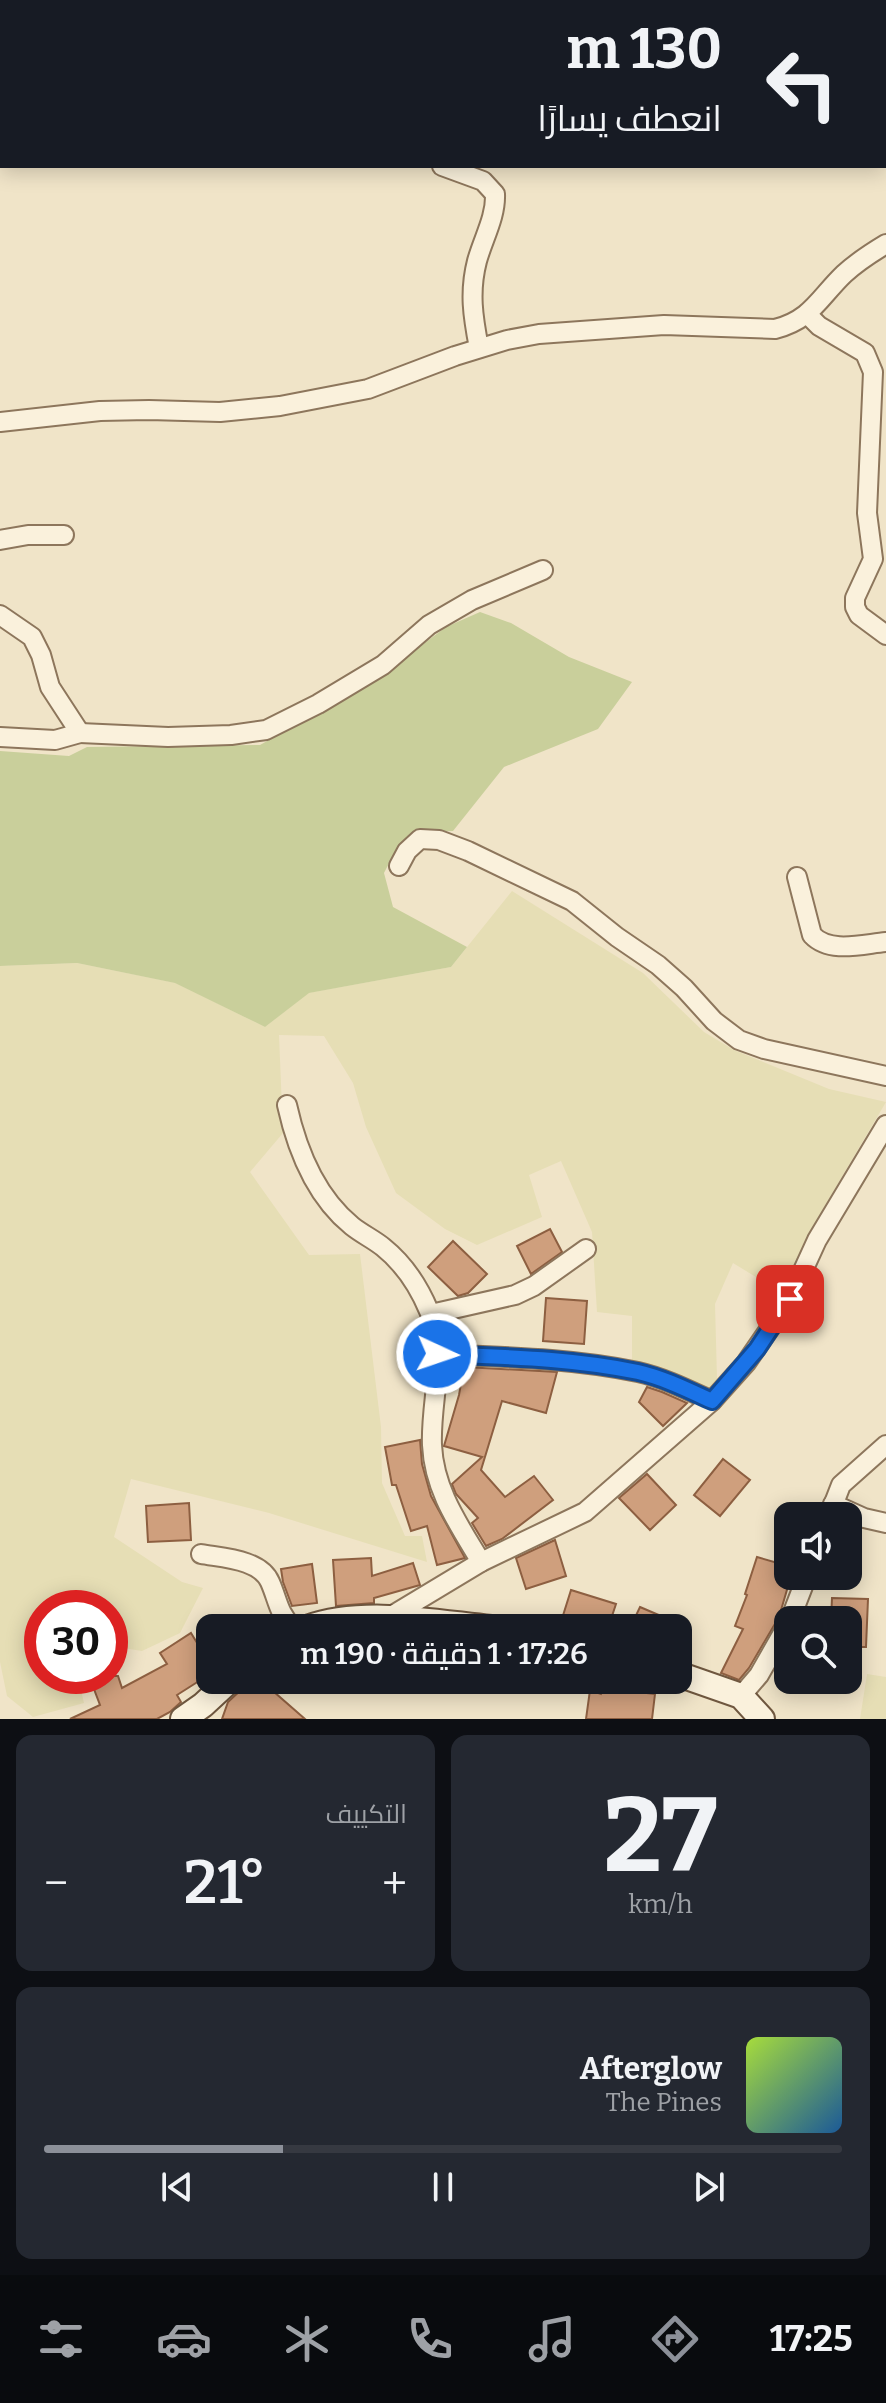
<!DOCTYPE html>
<html lang="ar">
<meta charset="utf-8">
<style>
body{margin:0;font-family:Bitter,Cairo,serif;background:#242831;color:#f1f3f6;direction:rtl;height:100vh;display:flex;flex-direction:column;font-size:30px;white-space:nowrap}
*{box-sizing:border-box;margin:0}
p{font-size:26px;color:#9ea1a6}
.icon{flex:none;width:44px;height:44px;fill:none;stroke:currentColor;stroke-width:2;stroke-linecap:round;stroke-linejoin:round}
.map{position:relative;height:1719px;overflow:hidden;direction:ltr}
.drawer{display:flex;flex-direction:column;gap:16px;padding:16px;background:#0d0f14;flex:1}
.drawer>*{flex:none}
.top-card{position:absolute;left:0px;top:0px;width:886px;height:168px;box-shadow:0 4px 20px #0003;direction:rtl;background:#171b24;color:#f1f3f6;overflow:hidden}
.tools{position:absolute;left:774px;top:1502px;display:grid;gap:16px}
.tools a{display:grid;place-items:center;width:88px;height:88px;border-radius:16px;background:#171b24;box-shadow:0 4px 20px #0003;font-size:40px}
.speed{position:absolute;left:24px;top:1590px;display:flex;gap:16px;font-size:40px;font-weight:700;text-align:center}
.speed>*{display:grid;place-content:center;width:104px;height:104px;border-radius:50%;background:#171b24;box-shadow:0 4px 20px #0003;line-height:1}
.speed .limit{border:12px solid #d22;background:#fff;color:#111}
.pin{position:absolute;display:grid;place-items:center;width:68px;height:68px;color:#fff;margin:-34px;border-radius:16px;box-shadow:0 4px 12px #0006}
.me{position:absolute;width:88px;margin:-44px;rotate:93deg;stroke-linejoin:round;filter:drop-shadow(0 0 6px #0008)}
.turn{display:flex;align-items:center;gap:28px;height:168px;padding:0 32px;font-size:36px}
.turn .icon{width:104px;height:104px;stroke-width:2.5}
.turn b{display:block;font-size:56px;line-height:68px}
.big{font-size:60px;font-weight:600;line-height:1.1}
.drawer .widget{flex:1;display:flex;flex-direction:column;justify-content:center;gap:12px;min-width:0;padding:0 28px;border-radius:16px;background:#242831}
.drawer .dial{align-items:center;gap:0}
.dial b{font-size:104px;line-height:1}
.song{display:flex;align-items:center;gap:24px}
.cover{width:96px;height:96px;border-radius:12px;background:linear-gradient(135deg,hsl(80 70% 55%),hsl(210 70% 35%))}
.played{height:8px;border-radius:4px;background:linear-gradient(90deg,#8c9099 30%,#363941 30%)}
.keys{display:flex;justify-content:space-around;direction:ltr}
.heat{display:flex;justify-content:space-between;align-items:center;font-size:44px;direction:ltr}
.drawer .tiles{flex:1;display:grid;gap:16px;grid-template-columns:1fr 1fr}
.widget:last-child{grid-column:span 2}
.trip{position:absolute;left:196px;top:1614px;width:496px;height:80px;border-radius:16px;background:#171b24;box-shadow:0 4px 20px #0003;font-weight:600;line-height:80px;text-align:center;direction:rtl}
.tab-bar{display:flex;height:128px;justify-content:space-around;align-items:center;background:#090b0e;color:#9ea1a6}
.tab-bar .icon{width:56px;height:56px}
.tab-bar .current{color:#8c9099}
.tab-bar b{font-size:36px;color:#f1f3f6}
.map>svg:first-child{display:block}
</style>
<div class="map">
<svg width="886" height="1719" viewBox="0 0 886 1719">
<rect width="100%" height="100%" fill="#f0e4c8"/>
<g fill="#e6deb5">
<polygon points="512,891 643,973 704,1032 734,1050 829,1089 886,1102 813,1226 782,1293 733,1263 715,1304 717,1379 707,1391 677,1375 632,1363 632,1316 597,1312 592,1232 561,1161 529,1175 542,1217 477,1245 445,1229 396,1193 366,1127 353,1083 324,1036 279,1035 283,1133 250,1172 309,1255 360,1254 381,1427 382,1483 405,1536 422,1536 427,1562 269,1513 131,1479 114,1537 182,1582 203,1588 180,1633 142,1651 110,1646 110,1608 42,1608 42,1676 78,1676 84,1703 33,1717 7,1696 0,1662 0,966 77,963 176,983 265,1027 308,993 451,967"/>
<polygon points="867,1674 886,1677 886,1719 860,1719"/>
</g>
<path fill="#c9cf9b" d="M480,612L511,623L569,657L632,682L598,729L504,767L453,831C414,832 402,838 384,873L393,907L467,947L451,967L309,993L265,1027L175,983L77,963L0,966V751L69,756L87,747L260,745L371,683L446,627Z"/>
<g fill="#cf9f7d" stroke="#8d5f41" stroke-width="2">
<polygon points="550,1229 562,1252 531,1274 517,1246"/>
<polygon points="453,1241 487,1274 468,1293 458,1296 428,1267"/>
<polygon points="546,1298 587,1301 584,1344 543,1341"/>
<polygon points="464,1367 557,1372 546,1413 502,1401 481,1470 505,1497 534,1476 553,1500 502,1539 486,1546 472,1523 478,1518 456,1494 452,1484 482,1457 444,1446 459,1395"/>
<polygon points="647,1387 662,1392 687,1403 663,1426 639,1402"/>
<polygon points="420,1440 422,1464 431,1496 465,1558 437,1565 427,1526 411,1531 396,1485 392,1485 385,1447"/>
<polygon points="723,1459 750,1480 720,1516 694,1495"/>
<polygon points="647,1474 676,1505 650,1530 619,1498"/>
<polygon points="189,1503 191,1540 148,1542 146,1506"/>
<polygon points="555,1540 566,1576 526,1589 516,1558"/>
<polygon points="757,1557 788,1566 788,1576 791,1576 779,1617 749,1668 739,1680 721,1673 743,1629 735,1626 747,1595 745,1594"/>
<polygon points="371,1558 372,1576 413,1563 420,1585 374,1598 374,1603 336,1606 333,1560"/>
<polygon points="312,1564 317,1603 292,1606 283,1582 281,1569"/>
<polygon points="571,1590 616,1604 608,1628 569,1628 560,1625"/>
<polygon points="832,1598 868,1599 866,1647 848,1647 848,1620 831,1620"/>
<polygon points="640,1607 689,1628 630,1628"/>
<polygon points="191,1633 210,1664 210,1674 177,1695 181,1702 170,1712 157,1719 70,1719 100,1705 89,1676 118,1676 122,1688 167,1664 160,1653"/>
<polygon points="245,1680 254,1680 275,1688 273,1691 305,1719 222,1719 228,1702 241,1690"/>
<polygon points="604,1688 655,1694 652,1719 586,1719 590,1690 601,1694"/>
</g>
<g fill="none" stroke-linecap="round" stroke-linejoin="round">
<g stroke="#8d765c" stroke-width="22">
<g id="street">
<polyline points="128,2 130,0"/>
<polyline points="0,109 2,108"/>
<path d="M442,166L483,181L495,194C496,217 483,239 477,261C469,292 473,317 479,348"/>
<polyline points="808,315 819,326 865,353 873,372 867,513 873,559 855,598 855,607 859,615 886,635"/>
<path d="M0,422L100,411L149,410L220,412L280,406L368,389L455,356L507,340L539,334L664,325L775,329C811,320 819,298 844,274C857,262 871,253 886,244"/>
<polyline points="0,540 28,535 64,535"/>
<polyline points="0,615 32,637 41,655 50,687 80,733 55,740 0,737"/>
<polyline points="80,733 168,737 231,735 266,730 318,704 383,665 429,625 472,600 543,570"/>
<polyline points="399,866 407,851 420,839 439,840 468,851 572,901 617,937 658,965 684,988 714,1021 739,1040 764,1049 886,1076"/>
<path d="M797,877L812,935C830,954 863,944 886,942"/>
<path d="M287,1105C297,1150 315,1196 352,1226C362,1234 373,1239 383,1247C403,1263 419,1287 429,1311C448,1352 430,1401 432,1445C434,1490 459,1525 481,1562"/>
<polyline points="431,1314 515,1295 534,1286 586,1249"/>
<path d="M437,1354C504,1357 572,1358 638,1372C664,1378 688,1390 712,1401"/>
<polyline points="833,1504 864,1518 886,1523"/>
<polyline points="829,1516 841,1485 886,1445"/>
<path d="M201,1554C222,1558 260,1559 270,1582C278,1600 278,1613 293,1628"/>
<polyline points="388,1618 481,1562 585,1512 712,1401 746,1363 790,1299 817,1240 886,1125"/>
<polyline points="790,1620 807,1576"/>
<polyline points="741,1696 759,1675 788,1624"/>
</g>
</g>
<g stroke="#6f573f" stroke-width="28">
<g id="secondary">
<path d="M307,1628C363,1608 433,1622 491,1628"/>
<polyline points="678,1674 741,1696 762,1719"/>
<polyline points="183,1719 203,1705 230,1680"/>
</g>
</g>
<use href="#street" stroke="#faf1dc" stroke-width="18"/>
<use href="#secondary" stroke="#faf1dc" stroke-width="24"/>
</g>
<g fill="none" stroke-linecap="round" stroke-linejoin="round">
<g stroke="#114b97" stroke-width="20">
<path id="route" d="M437,1354C504,1357 572,1358 638,1372C664,1378 688,1390 712,1401L757,1349L790,1299"/>
</g>
<use href="#route" stroke="#1a73e8" stroke-width="14"/>
</g>
</svg>
<div class="tools">
<a><svg class="icon" aria-label="sound" viewBox="0 0 24 24"><path d="M4 9h4l5-4v14l-5-4H4zM17 9q2 3 0 6"/></svg></a>
<a><svg class="icon" aria-label="search" viewBox="0 0 24 24"><circle cx="10" cy="10" r="6"/><path d="M15 15l6 6"/></svg></a>
</div>
<div class="speed"><div class="limit">30</div></div>
<div class="pin" style="left:790px;top:1299px;background:#d93025"><svg class="icon" aria-label="arrive" viewBox="0 0 24 24"><path d="M6 21V4h12l-3 4 3 4H6"/></svg></div>
<svg class="me" style="left:437px;top:1354px" viewBox="-20 -20 40 40"><circle r="17" fill="#1a73e8" stroke="#fff" stroke-width="3"/><path d="M0-11L8 9 0 5-8 9z" fill="#fff"/></svg>
<div class="trip">17:26 · 1 دقيقة · 190 m</div>
<div class="top-card">
<div class="turn"><svg class="icon" aria-label="left" viewBox="0 0 24 24"><path d="M17 20v-9H6M10 6l-5 5 5 5"/></svg><div><b>130 m</b>انعطف يسارًا</div></div>
</div>
</div>
<section class="drawer">
<div class="tiles">
<div class="widget dial"><b>27</b><p>km/h</p></div>
<div class="widget"><p>التكييف</p>
<div class="heat"><a>−</a><b class="big">21°</b><a>+</a></div>
</div>
<div class="widget">
<div class="song"><i class="cover"></i><div><b>Afterglow</b><p>The Pines</p></div></div>
<div class="played"></div>
<div class="keys"><svg class="icon" aria-label="previous" viewBox="0 0 24 24"><path d="M18 5L8 12l10 7zM5 5v14"/></svg><svg class="icon" aria-label="pause" viewBox="0 0 24 24"><path d="M8 5v14M16 5v14"/></svg><svg class="icon" aria-label="next" viewBox="0 0 24 24"><path d="M6 5l10 7-10 7zM19 5v14"/></svg></div>
</div>
</div>
</section>
<nav class="tab-bar">
<b>17:25</b>
<svg class="icon current" aria-label="directions" viewBox="0 0 24 24"><path d="M12 3l9 9-9 9-9-9zM9 14v-3h6M13 9l2 2-2 2"/></svg>
<svg class="icon" aria-label="music" viewBox="0 0 24 24"><path d="M9 18V5l10-2v13"/><circle cx="6" cy="18" r="3"/><circle cx="16" cy="16" r="3"/></svg>
<svg class="icon" aria-label="phone" viewBox="0 0 24 24"><path d="M5 4h4l2 5-3 2q2 4 5 5l2-3 5 2v4C11 20 4 13 5 4z"/></svg>
<svg class="icon" aria-label="climate" viewBox="0 0 24 24"><path d="M12 3v18M4 7l16 10M4 17L20 7"/></svg>
<svg class="icon" aria-label="car" viewBox="0 0 24 24"><path d="M5 17H2v-5l4-1 3-4h7l3 4 3 1v5h-3M9 17h6M6 11h13"/><circle cx="7" cy="17" r="2"/><circle cx="17" cy="17" r="2"/></svg>
<svg class="icon" aria-label="filters" viewBox="0 0 24 24"><path d="M4 7h16M4 17h16"/><circle cx="9" cy="7" r="2"/><circle cx="15" cy="17" r="2"/></svg>
</nav>
